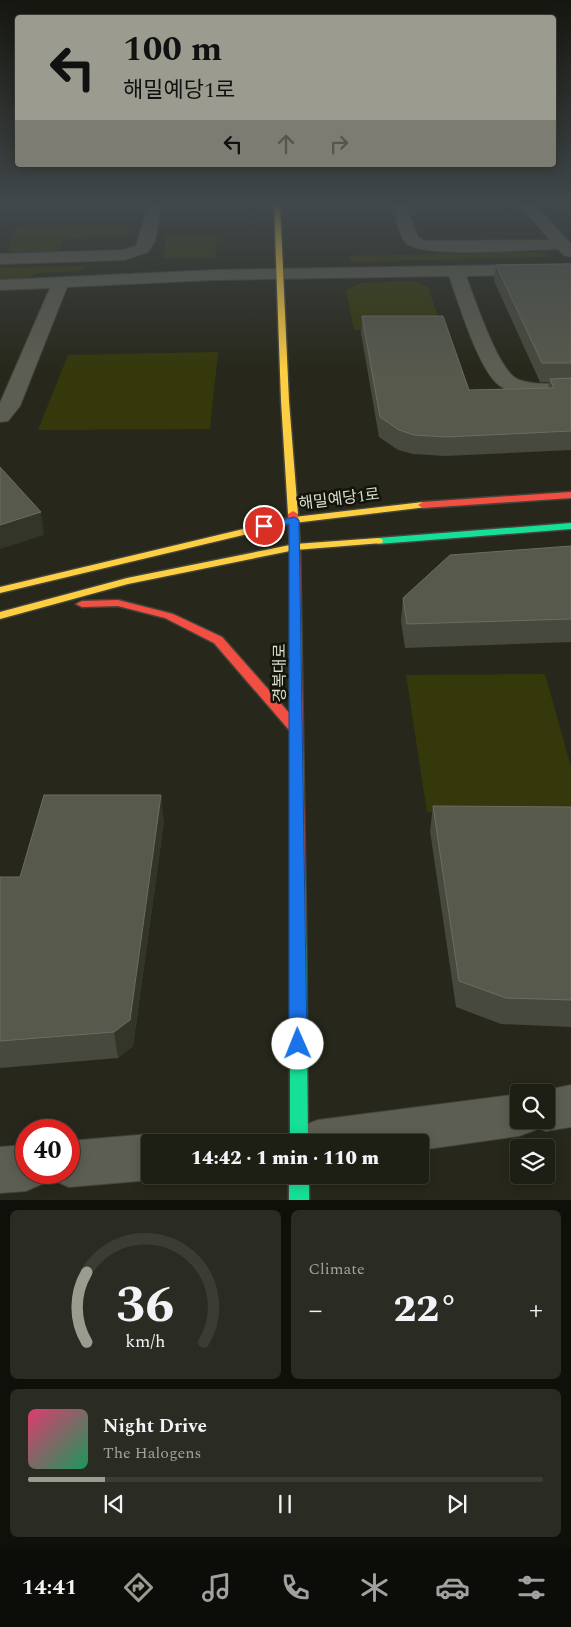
<!DOCTYPE html>
<meta charset="utf-8">
<style>
body{margin:0;font-family:Spectral,"Noto Sans KR",serif;background:#2a2b22;color:#f1f3f6;height:100vh;display:flex;flex-direction:column;font-size:19px;white-space:nowrap}
*{box-sizing:border-box;margin:0}
p{font-size:16px;color:#a0a2a0}
.icon{flex:none;width:28px;height:28px;fill:none;stroke:currentColor;stroke-width:2;stroke-linecap:round;stroke-linejoin:round}
.map{position:relative;height:1200px;overflow:hidden}
.panel{display:flex;flex-direction:column;gap:10px;padding:10px;background:#10100b;flex:1}
.panel>*{flex:none}
.banner{position:absolute;left:15px;top:15px;width:541px;height:152px;border-radius:5px;box-shadow:0 2px 12px #0003,0 0 0 1px #3b3c34;background:#9b9c8f;color:#111;overflow:hidden}
.fabs{position:absolute;left:510px;top:1084px;display:grid;gap:10px}
.fabs a{display:grid;place-items:center;width:45px;height:45px;border-radius:5px;background:#1d1e14;box-shadow:0 2px 12px #0003,0 0 0 1px #3b3c34;font-size:25px}
.speed{position:absolute;left:15px;top:1119px;display:flex;gap:10px;font-size:25px;font-weight:700;text-align:center}
.speed>*{display:grid;place-content:center;width:65px;height:65px;border-radius:50%;background:#1d1e14;box-shadow:0 2px 12px #0003,0 0 0 1px #3b3c34;line-height:1}
.speed .limit{border:8px solid #d22;background:#fff;color:#111}
.pin{position:absolute;display:grid;place-items:center;width:42px;height:42px;color:#fff;margin:-21px;border:2px solid #fff;border-radius:50%;box-shadow:0 1px 5px #0007}
.me{position:absolute;width:55px;margin:-28px;rotate:359deg;stroke-linejoin:round;filter:drop-shadow(0 0 4px #0008)}
.turn{display:flex;align-items:center;gap:18px;height:105px;padding:0 25px;font-size:22px}
.turn .icon{width:65px;height:65px;stroke-width:2.5}
.turn b{display:block;font-size:35px;line-height:42px}
.lanes{display:flex;align-items:center;height:48px;padding:0 25px;background:#0003;justify-content:center;gap:25px;direction:ltr}
.lanes .off{opacity:.35}
.big{font-size:38px;font-weight:800;line-height:1.1}
.panel .card{flex:1;display:flex;flex-direction:column;justify-content:center;gap:8px;min-width:0;padding:0 18px;border-radius:8px;background:#2a2b22}
.panel .dial{align-items:center;gap:0}
.dial svg{height:130px;overflow:visible;fill:none;stroke:#3b3c34;stroke-width:7;stroke-linecap:round;text-anchor:middle}
.dial text{fill:#f1f3f6;stroke:none}
.song{display:flex;align-items:center;gap:15px}
.cover{width:60px;height:60px;border-radius:8px;background:linear-gradient(135deg,hsl(340 70% 55%),hsl(150 70% 35%))}
.played{height:5px;border-radius:2px;background:linear-gradient(90deg,#9b9c8f 15%,#3b3c34 15%)}
.keys{display:flex;justify-content:space-around;direction:ltr}
.heat{display:flex;justify-content:space-between;align-items:center;font-size:28px;direction:ltr}
.panel .tiles{flex:1;display:grid;gap:10px;grid-template-columns:1fr 1fr}
.card:last-child{grid-column:span 2}
.trip{position:absolute;left:141px;top:1134px;width:288px;height:50px;border-radius:5px;background:#1d1e14;box-shadow:0 2px 12px #0003,0 0 0 1px #3b3c34;font-weight:800;line-height:50px;text-align:center}
.dock{display:flex;height:80px;justify-content:space-around;align-items:center;background:#0c0c08;color:#a0a2a0}
.dock .icon{width:35px;height:35px}
.dock .active{color:#9b9c8f}
.dock b{font-size:22px;color:#f1f3f6}
.map>svg:first-child{display:block}
</style>
<div class="map">
<svg width="571" height="1200" viewBox="0 0 571 1200">
<rect width="100%" height="100%" fill="#27281b"/>
<g fill="#35380b">
<polygon points="130,225 128,237 63,238 59,252 17,253 8,251 17,227"/>
<polygon points="166,236 217,236 215,258 163,258"/>
<polygon points="535,252 544,253 550,257 351,262 349,256"/>
<polygon points="89,266 79,271 40,273 25,278 0,279 0,268"/>
<polygon points="413,281 428,287 442,329 354,330 346,290 361,283"/>
<polygon points="218,352 210,429 38,430 68,355"/>
<polygon points="545,674 571,767 571,815 427,812 406,675"/>
</g>
<g fill="none" stroke-linecap="round" stroke-linejoin="round">
<g stroke="#43443a" stroke-width="2">
<g id="street">
<polygon points="148,204 162,204 155,241 148,252 124,260 0,264 0,254 122,250 136,246"/>
<path d="M391,204H405L418,237L425,241L550,240L519,204H534L571,244V257L564,255L558,249C530,249 424,259 406,243C400,238 394,212 391,204Z"/>
<path d="M571,264V274L466,276C474,297 498,370 517,379C532,386 555,383 571,383V395C550,395 522,398 502,387C480,376 458,300 449,276L214,280L67,287L20,406L8,421L0,422V403L50,288L0,290V280L214,270Z"/>
<polygon points="571,1085 571,1127 546,1131 536,1127 535,1130 519,1136 420,1150 420,1142 295,1142 302,1126 318,1120 519,1094 519,1120 546,1120 546,1092 537,1092"/>
<polygon points="150,1134 167,1142 150,1142 150,1175 162,1175 150,1180 69,1187 53,1180 49,1172 69,1172 69,1141"/>
<polygon points="26,1145 26,1172 47,1172 42,1184 26,1191 0,1193 0,1147"/>
</g>
</g>
<g stroke="#43443a" stroke-width="3">
<g id="fast">
<polygon points="571,523 571,529 378,544 373,541 378,538"/>
<polygon points="298,918 304,919 306,924 308,1142 290,1142 290,924 292,919"/>
<rect x="289" y="1175" width="20" height="25"/>
</g>
</g>
<g stroke="#43443a" stroke-width="3">
<g id="slow">
<polygon points="274,204 280,204 289,401 298,514 293,517 288,514 281,401"/>
<polygon points="423,502 428,505 427,507 294,523 0,593 0,587 294,517"/>
<polygon points="378,538 382,539 383,541 382,543 295,550 128,584 0,619 0,612 127,578 295,544"/>
</g>
</g>
<g stroke="#43443a" stroke-width="3">
<g id="jam">
<polygon points="571,492 571,498 423,508 418,505 423,502"/>
<polygon points="293,511 298,514 300,547 306,924 304,929 298,930 292,929 290,924 290,731 214,643 165,618 118,606 82,607 76,604 82,601 118,600 173,614 222,637 290,714 290,547 288,514"/>
</g>
</g>
<use href="#street" fill="#5d5e53" fill-rule="evenodd"/>
<use href="#fast" fill="#16e098" fill-rule="evenodd"/>
<use href="#slow" fill="#ffcf43" fill-rule="evenodd"/>
<use href="#jam" fill="#f24e42" fill-rule="evenodd"/>
</g>
<g fill="#47493e">
<polygon points="571,264 571,450 445,456 413,454 398,450 379,437 361,333 362,316 469,390 548,388 549,382 540,382 494,281 496,265"/>
<polygon points="571,546 571,642 405,648 401,621 403,598"/>
<polygon points="433,806 571,807 571,1027 501,1024 456,1007 430,831"/>
<polygon points="164,821 133,1046 118,1058 0,1068 0,877 20,877"/>
</g>
<g fill="#343529">
<polygon points="41,512 44,535 0,549 0,525"/>
<polygon points="161,795 164,821 133,1046 118,1058 114,1032"/>
</g>
<g fill="#57594d" stroke="#6b6d61">
<polygon points="571,264 571,363 542,363 496,265"/>
<polygon points="362,316 443,316 469,390 554,388 550,379 571,378 571,431 446,437 414,435 399,430 380,417"/>
<polygon points="0,467 41,512 0,525"/>
<polygon points="571,546 571,619 407,624 403,598 450,555"/>
<polygon points="44,795 161,795 130,1020 114,1032 0,1041 0,877 20,877"/>
<polygon points="433,806 571,807 571,1000 506,998 459,981"/>
</g>
<linearGradient id="sky" x2="0" y2="1"><stop stop-color="#15160f"/><stop offset="0.55" stop-color="#41484a"/><stop offset="1" stop-color="#41484a" stop-opacity="0"/></linearGradient>
<rect width="571" height="372" fill="url(#sky)"/>
<polygon fill="#1a73e8" stroke="#114b97" points="294,517 299,520 307,1044 304,1049 298,1052 292,1049 289,1044 289,524 264,529 259,526"/>
<g text-anchor="middle" stroke-width="5" stroke-linejoin="round" paint-order="stroke">
<g font-size="16" fill="#d9dbcd" stroke="#13150a">
<text transform="translate(339 498) rotate(-7)" y="6">해밀예당1로</text>
<text transform="translate(279 673) rotate(-90)" y="6">경복대로</text>
</g>
</g>
</svg>
<div class="fabs">
<a><svg class="icon" aria-label="search" viewBox="0 0 24 24"><circle cx="10" cy="10" r="6"/><path d="M15 15l6 6"/></svg></a>
<a><svg class="icon" aria-label="layers" viewBox="0 0 24 24"><path d="M12 4l9 5-9 5-9-5zM3 14l9 5 9-5"/></svg></a>
</div>
<div class="speed"><div class="limit">40</div></div>
<div class="pin" style="left:264px;top:526px;background:#d93025"><svg class="icon" aria-label="arrive" viewBox="0 0 24 24"><path d="M6 21V4h12l-3 4 3 4H6"/></svg></div>
<svg class="me" style="left:298px;top:1044px" viewBox="-20 -20 40 40"><circle r="19" fill="#fff"/><path d="M0-13L10 11 0 6-10 11z" fill="#1a73e8"/></svg>
<div class="trip">14:42 · 1 min · 110 m</div>
<div class="banner">
<div class="turn"><svg class="icon" aria-label="left" viewBox="0 0 24 24"><path d="M17 20v-9H6M10 6l-5 5 5 5"/></svg><div><b>100 m</b>해밀예당1로</div></div>
<div class="lanes"><svg class="icon" aria-label="left" viewBox="0 0 24 24"><path d="M17 20v-9H6M10 6l-5 5 5 5"/></svg><svg class="icon off" aria-label="ahead" viewBox="0 0 24 24"><path d="M12 20V5M6 11l6-6 6 6"/></svg><svg class="icon off" aria-label="right" viewBox="0 0 24 24"><path d="M7 20v-9h11M14 6l5 5-5 5"/></svg></div>
</div>
</div>
<section class="panel">
<div class="tiles">
<div class="card dial"><svg viewBox="0 0 100 80">
<path d="M14 69A42 42 0 1 1 86 69"/>
<path d="M14 69A42 42 0 0 1 14 26" stroke="#9b9c8f"/>
<text x="50" y="56" font-size="32" font-weight="700">36</text>
<text x="50" y="72" font-size="11">km/h</text>
</svg></div>
<div class="card"><p>Climate</p>
<div class="heat"><a>−</a><b class="big">22°</b><a>+</a></div>
</div>
<div class="card">
<div class="song"><i class="cover"></i><div><b>Night Drive</b><p>The Halogens</p></div></div>
<div class="played"></div>
<div class="keys"><svg class="icon" aria-label="previous" viewBox="0 0 24 24"><path d="M18 5L8 12l10 7zM5 5v14"/></svg><svg class="icon" aria-label="pause" viewBox="0 0 24 24"><path d="M8 5v14M16 5v14"/></svg><svg class="icon" aria-label="next" viewBox="0 0 24 24"><path d="M6 5l10 7-10 7zM19 5v14"/></svg></div>
</div>
</div>
</section>
<nav class="dock">
<b>14:41</b>
<svg class="icon active" aria-label="directions" viewBox="0 0 24 24"><path d="M12 3l9 9-9 9-9-9zM9 14v-3h6M13 9l2 2-2 2"/></svg>
<svg class="icon" aria-label="music" viewBox="0 0 24 24"><path d="M9 18V5l10-2v13"/><circle cx="6" cy="18" r="3"/><circle cx="16" cy="16" r="3"/></svg>
<svg class="icon" aria-label="phone" viewBox="0 0 24 24"><path d="M5 4h4l2 5-3 2q2 4 5 5l2-3 5 2v4C11 20 4 13 5 4z"/></svg>
<svg class="icon" aria-label="climate" viewBox="0 0 24 24"><path d="M12 3v18M4 7l16 10M4 17L20 7"/></svg>
<svg class="icon" aria-label="car" viewBox="0 0 24 24"><path d="M5 17H2v-5l4-1 3-4h7l3 4 3 1v5h-3M9 17h6M6 11h13"/><circle cx="7" cy="17" r="2"/><circle cx="17" cy="17" r="2"/></svg>
<svg class="icon" aria-label="filters" viewBox="0 0 24 24"><path d="M4 7h16M4 17h16"/><circle cx="9" cy="7" r="2"/><circle cx="15" cy="17" r="2"/></svg>
</nav>
